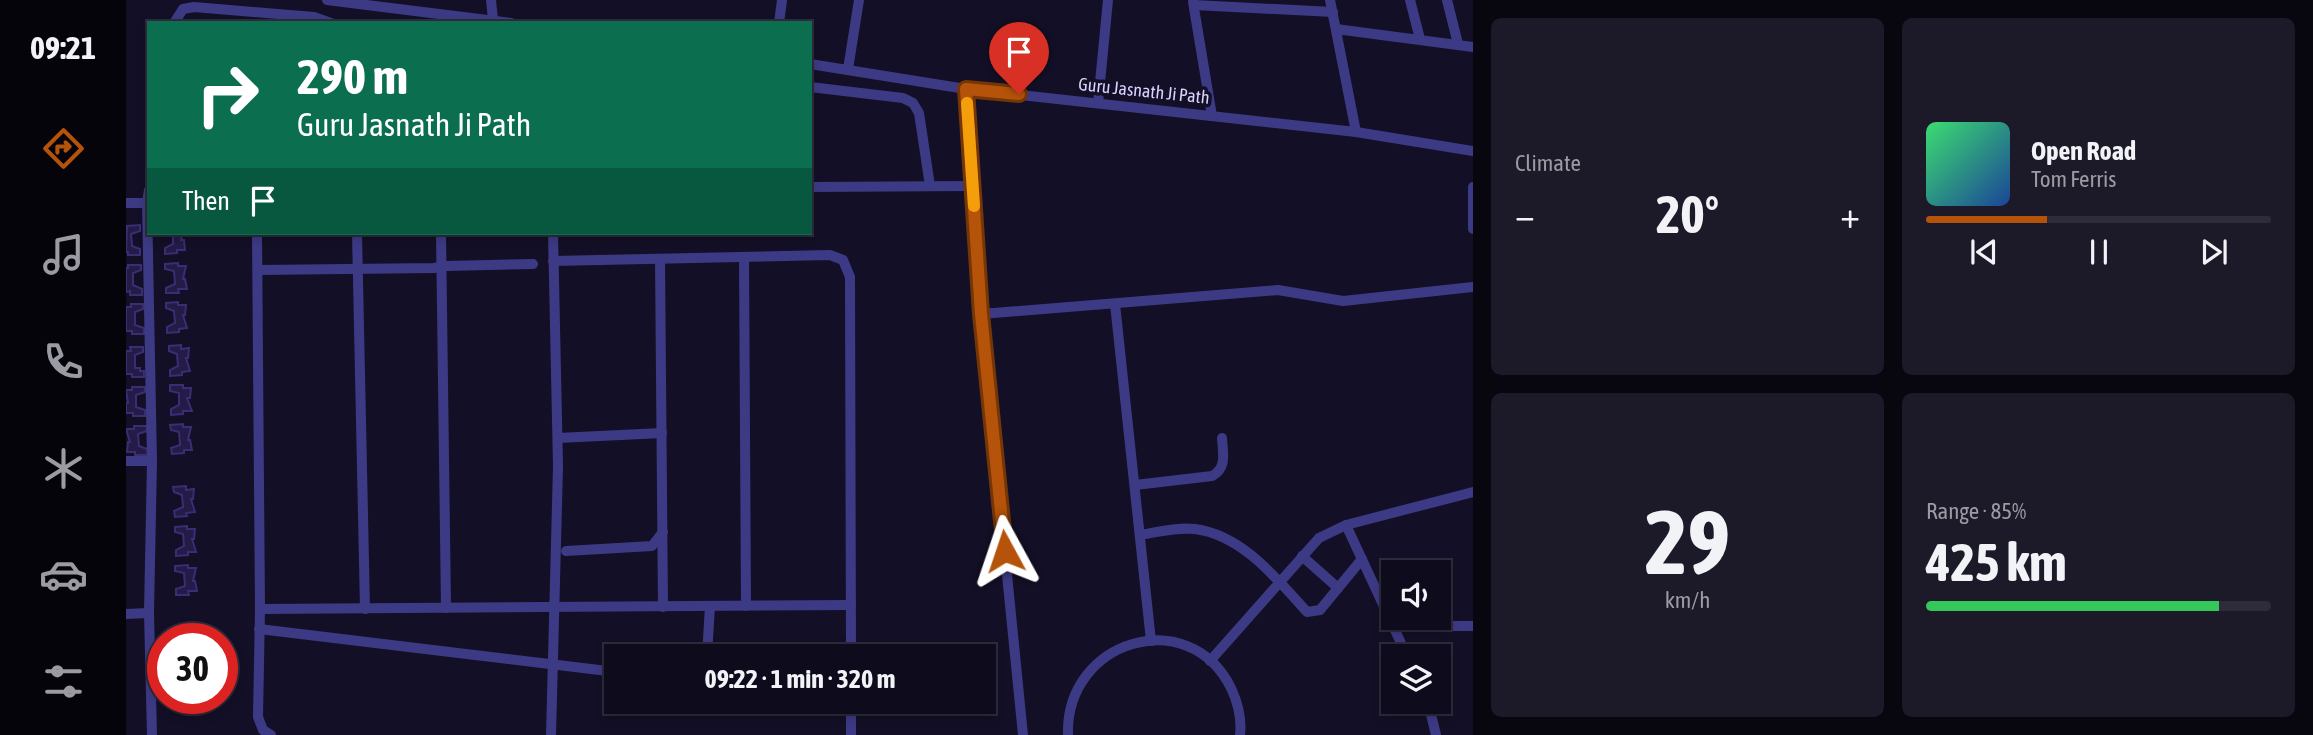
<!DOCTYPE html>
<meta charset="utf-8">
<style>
body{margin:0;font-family:"Asap Condensed",sans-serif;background:#1c1929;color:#f1f3f6;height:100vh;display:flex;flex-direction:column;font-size:26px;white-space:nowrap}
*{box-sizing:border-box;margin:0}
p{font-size:23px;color:#9b9ba3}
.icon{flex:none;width:38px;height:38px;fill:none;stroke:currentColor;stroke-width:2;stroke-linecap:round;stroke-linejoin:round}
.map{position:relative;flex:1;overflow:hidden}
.sheet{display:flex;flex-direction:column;gap:18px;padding:18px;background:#08060f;width:840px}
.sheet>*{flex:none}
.hud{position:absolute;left:21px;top:21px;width:665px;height:214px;border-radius:0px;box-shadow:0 4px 10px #0003,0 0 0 2px #2e2b3b;background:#0b6e4f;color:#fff;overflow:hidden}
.fabs{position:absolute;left:1255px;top:560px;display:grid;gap:14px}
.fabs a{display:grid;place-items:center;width:70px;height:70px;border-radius:0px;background:#0e0b1c;box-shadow:0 4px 10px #0003,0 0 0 2px #2e2b3b;font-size:35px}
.speed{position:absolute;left:21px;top:623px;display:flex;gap:14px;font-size:35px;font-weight:700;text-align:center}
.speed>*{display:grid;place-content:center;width:91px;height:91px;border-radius:50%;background:#0e0b1c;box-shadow:0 4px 10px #0003,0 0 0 2px #2e2b3b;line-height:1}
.speed .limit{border:10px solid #d22;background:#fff;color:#111}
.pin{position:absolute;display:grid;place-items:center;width:60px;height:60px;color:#fff;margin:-72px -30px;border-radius:50% 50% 50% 0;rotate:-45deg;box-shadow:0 0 7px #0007}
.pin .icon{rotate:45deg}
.me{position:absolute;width:77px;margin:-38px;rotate:355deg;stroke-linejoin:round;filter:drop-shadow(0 0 5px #0008)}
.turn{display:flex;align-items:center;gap:24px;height:147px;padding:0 35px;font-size:32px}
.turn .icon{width:91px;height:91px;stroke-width:2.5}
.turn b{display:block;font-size:49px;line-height:60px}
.then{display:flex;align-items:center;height:66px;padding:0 35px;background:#0003;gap:14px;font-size:26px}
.big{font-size:52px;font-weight:700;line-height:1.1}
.sheet .tile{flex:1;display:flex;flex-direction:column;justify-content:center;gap:10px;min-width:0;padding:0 24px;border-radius:10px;background:#1c1929}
.sheet .dial{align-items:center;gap:0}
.dial b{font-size:91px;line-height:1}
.song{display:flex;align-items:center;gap:21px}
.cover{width:84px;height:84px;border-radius:10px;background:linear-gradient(135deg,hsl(140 70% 55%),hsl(220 70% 35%))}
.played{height:7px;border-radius:4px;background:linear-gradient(90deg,#b45309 35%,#2e2b3b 35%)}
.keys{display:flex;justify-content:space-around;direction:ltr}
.heat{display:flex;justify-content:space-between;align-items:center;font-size:38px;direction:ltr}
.charge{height:10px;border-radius:5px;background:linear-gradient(90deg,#34c759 85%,#2e2b3b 0)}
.sheet .tiles{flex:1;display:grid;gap:18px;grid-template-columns:repeat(2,1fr)}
.trip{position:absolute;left:478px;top:644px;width:392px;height:70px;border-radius:0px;background:#0e0b1c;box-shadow:0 4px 10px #0003,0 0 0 2px #2e2b3b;font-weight:700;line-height:70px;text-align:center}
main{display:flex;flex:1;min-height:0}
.tab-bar{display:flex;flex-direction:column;width:126px;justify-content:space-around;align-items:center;background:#06040b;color:#9b9ba3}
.tab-bar .icon{width:49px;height:49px}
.tab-bar .active{color:#b45309}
.tab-bar b{font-size:32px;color:#f1f3f6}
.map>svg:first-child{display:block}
</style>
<main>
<nav class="tab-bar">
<b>09:21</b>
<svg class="icon active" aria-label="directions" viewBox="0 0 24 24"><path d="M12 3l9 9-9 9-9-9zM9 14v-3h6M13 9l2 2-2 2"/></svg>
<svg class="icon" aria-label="music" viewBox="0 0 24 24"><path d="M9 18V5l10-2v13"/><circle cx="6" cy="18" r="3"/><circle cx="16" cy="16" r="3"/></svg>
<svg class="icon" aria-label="phone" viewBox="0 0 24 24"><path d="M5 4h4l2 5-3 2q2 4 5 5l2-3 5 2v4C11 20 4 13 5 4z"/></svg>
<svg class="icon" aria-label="climate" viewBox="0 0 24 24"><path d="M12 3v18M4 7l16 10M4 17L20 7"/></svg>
<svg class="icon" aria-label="car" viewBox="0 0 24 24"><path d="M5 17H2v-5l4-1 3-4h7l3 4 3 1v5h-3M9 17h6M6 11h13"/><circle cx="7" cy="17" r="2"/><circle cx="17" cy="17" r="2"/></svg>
<svg class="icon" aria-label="filters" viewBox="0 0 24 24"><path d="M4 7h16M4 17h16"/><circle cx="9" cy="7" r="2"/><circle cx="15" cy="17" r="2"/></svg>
</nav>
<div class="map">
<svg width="1347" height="735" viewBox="0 0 1347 735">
<rect width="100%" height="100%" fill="#130f26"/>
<g fill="#241b47" stroke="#3b2d73" stroke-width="2">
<polygon points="14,225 14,231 5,234 6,246 14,249 14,255 2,255 2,252 0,252 1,226"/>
<polygon points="47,233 57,233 55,240 58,240 59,250 51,250 51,253 39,254 39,248 47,244"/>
<polygon points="52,263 52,266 60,266 57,279 59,279 61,289 52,289 53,293 40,293 40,288 49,284 48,271 39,269 39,264"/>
<polygon points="2,265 15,265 15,270 7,273 7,285 16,289 16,295 4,295 4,291 0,292 0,268 2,268"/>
<polygon points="52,302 52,305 60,305 59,315 57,315 61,328 53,329 53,332 41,333 41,327 49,323 48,311 40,308 40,303"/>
<polygon points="5,304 17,304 17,309 9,312 9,325 18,328 18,334 6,334 6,331 0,331 0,307 5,307"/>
<polygon points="55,345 55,349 63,348 62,358 60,358 64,371 56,372 56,375 44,376 44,370 52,366 51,354 43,351 43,346"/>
<polygon points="4,347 17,347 17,352 9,355 9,368 14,368 14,371 18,371 18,377 6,377 6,374 0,374 0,351 5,351"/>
<polygon points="44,385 57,385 57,388 65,388 64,398 61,398 66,411 57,411 57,414 45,415 45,409 53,405 53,393 44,391"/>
<polygon points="6,387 19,387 19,392 10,395 10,407 19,410 19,416 7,416 7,413 0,413 0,403 2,403 0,390 6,390"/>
<polygon points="57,424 57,427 65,427 62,440 64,440 66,450 58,450 58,453 46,454 45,448 54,445 53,432 45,430 44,425"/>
<polygon points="8,426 21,426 21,431 12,434 13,446 21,449 22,455 9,455 9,452 1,452 2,442 4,442 0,429 8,429"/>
<polygon points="60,486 60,490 68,489 67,499 65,499 69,512 60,513 61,516 49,517 48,511 57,507 56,495 48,492 47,487"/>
<polygon points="61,526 61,529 69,529 68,539 66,539 70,552 62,552 62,555 50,556 50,550 58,546 57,534 49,532 49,527"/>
<polygon points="62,565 62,568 70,568 67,581 69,581 71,591 62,591 63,595 50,595 50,589 59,586 58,573 49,571 49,566"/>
</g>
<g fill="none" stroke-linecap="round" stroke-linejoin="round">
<g stroke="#3d3a85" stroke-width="10">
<polyline points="201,0 385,23"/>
<polyline points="365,0 367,20"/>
<polyline points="1204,0 1230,132"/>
<polyline points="1284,0 1294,39"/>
<polyline points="1321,0 1332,44"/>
<polyline points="1067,2 1086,116"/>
<polyline points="1068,5 1207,12"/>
<polyline points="48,23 57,9 68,7 188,17 205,23"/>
<polyline points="653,23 656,0"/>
<polyline points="1210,29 1347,47"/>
<polyline points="684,64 840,89 1230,132 1347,151"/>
<polyline points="722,69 733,0"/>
<polyline points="684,87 777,98 787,103 793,113 804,186"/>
<polyline points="840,89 855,314 897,735"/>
<polyline points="972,103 982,0"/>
<polyline points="684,187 846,186"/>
<polyline points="1347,187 1347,229"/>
<polyline points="23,190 21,203 26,461 23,613 26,735"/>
<polyline points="0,203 23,203"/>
<polyline points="131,233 134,609 132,717 137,730 145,735"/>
<polyline points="231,233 239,609"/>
<polyline points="315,233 320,608"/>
<polyline points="618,257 620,606"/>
<polyline points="534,259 537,607"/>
<polyline points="427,261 704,255 717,260 724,277 725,656"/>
<polyline points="132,270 308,268 320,266 407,264"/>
<polyline points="989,304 1025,641"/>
<polyline points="855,314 1152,290 1217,301 1347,287"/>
<polyline points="432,438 536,433"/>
<polyline points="0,461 26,461"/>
<path d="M1009,485L1086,476C1101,468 1097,454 1096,438"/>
<polyline points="1220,525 1281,656"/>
<path d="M1014,535C1032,532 1051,527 1069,529C1116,535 1150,578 1181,612L1194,610L1236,559"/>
<polyline points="440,551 526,546 537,532"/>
<polyline points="1176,556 1212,588"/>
<polyline points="134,609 725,605"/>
<polyline points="0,614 23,613"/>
<polyline points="1263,617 1306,626 1347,626"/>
<polyline points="133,629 490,672"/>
<polyline points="581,656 584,606"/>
<polyline points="1084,661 1193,538 1220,525 1347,492"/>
<polyline points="725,702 725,735"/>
<polyline points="1302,702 1310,735"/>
<polyline points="425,735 432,466 427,233"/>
<path d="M942,735C939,640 1063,603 1105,688C1112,703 1116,718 1114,735"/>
</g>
</g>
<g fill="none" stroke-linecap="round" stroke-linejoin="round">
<g stroke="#753606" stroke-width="18">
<polyline id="route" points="879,551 855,314 840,89 893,94"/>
</g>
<use href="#route" stroke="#b45309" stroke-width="12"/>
<polyline stroke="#f59e0b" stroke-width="12" points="841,103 848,206"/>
</g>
<g text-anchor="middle" stroke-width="7" stroke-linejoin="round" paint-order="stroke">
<g font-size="18" fill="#d9d4ff" stroke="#130f26">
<text transform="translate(1018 91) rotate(6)" y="6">Guru Jasnath Ji Path</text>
</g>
</g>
</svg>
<div class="fabs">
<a><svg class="icon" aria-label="sound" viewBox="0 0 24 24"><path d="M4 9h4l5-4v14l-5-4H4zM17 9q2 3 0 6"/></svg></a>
<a><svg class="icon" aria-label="layers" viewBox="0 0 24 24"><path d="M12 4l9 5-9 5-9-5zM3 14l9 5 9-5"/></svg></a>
</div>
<div class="speed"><div class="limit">30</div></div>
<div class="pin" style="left:893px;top:94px;background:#d93025"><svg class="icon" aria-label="arrive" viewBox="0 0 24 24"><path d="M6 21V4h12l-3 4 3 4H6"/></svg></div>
<svg class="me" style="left:879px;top:551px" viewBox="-20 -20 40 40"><path d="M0-17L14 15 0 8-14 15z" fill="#b45309" stroke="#fff" stroke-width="4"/></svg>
<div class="trip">09:22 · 1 min · 320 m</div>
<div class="hud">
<div class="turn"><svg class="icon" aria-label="right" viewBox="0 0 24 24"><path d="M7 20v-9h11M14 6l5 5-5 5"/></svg><div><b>290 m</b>Guru Jasnath Ji Path</div></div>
<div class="then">Then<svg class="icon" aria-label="arrive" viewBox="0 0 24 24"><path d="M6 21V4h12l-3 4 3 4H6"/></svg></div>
</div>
</div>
<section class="sheet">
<div class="tiles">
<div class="tile"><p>Climate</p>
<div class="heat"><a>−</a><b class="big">20°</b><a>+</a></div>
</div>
<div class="tile">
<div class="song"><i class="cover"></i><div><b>Open Road</b><p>Tom Ferris</p></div></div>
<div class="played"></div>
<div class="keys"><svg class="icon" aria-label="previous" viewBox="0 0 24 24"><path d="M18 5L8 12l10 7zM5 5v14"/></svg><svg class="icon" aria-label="pause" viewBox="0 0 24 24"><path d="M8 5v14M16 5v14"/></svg><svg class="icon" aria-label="next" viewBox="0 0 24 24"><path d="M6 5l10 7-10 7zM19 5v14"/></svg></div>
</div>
<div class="tile dial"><b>29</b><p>km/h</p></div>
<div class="tile"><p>Range · 85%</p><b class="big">425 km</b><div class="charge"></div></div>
</div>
</section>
</main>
